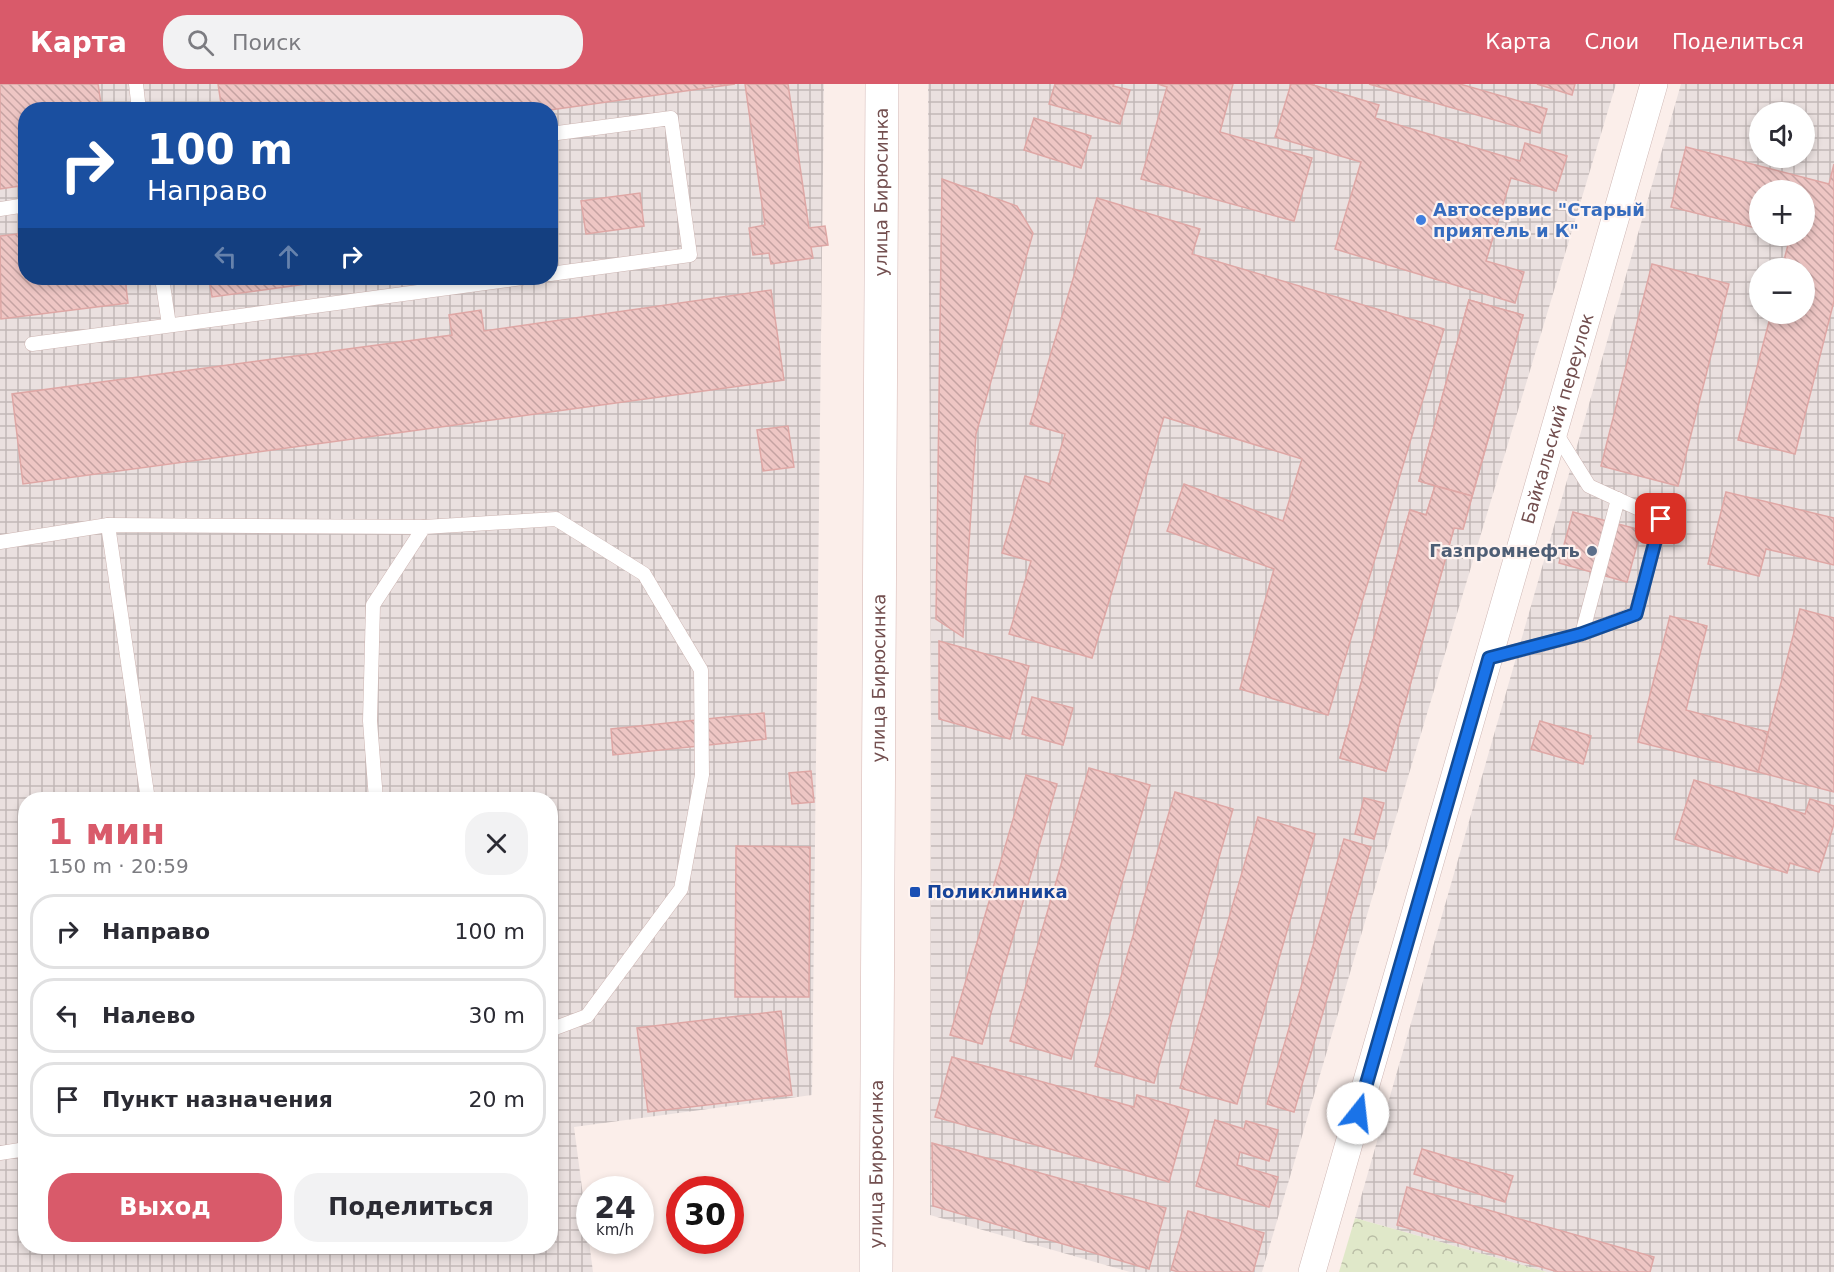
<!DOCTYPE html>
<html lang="ru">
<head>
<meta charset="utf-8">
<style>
	:root { --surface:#fff; --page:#f2f2f3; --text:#2b2b33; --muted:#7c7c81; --line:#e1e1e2; --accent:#d95a6a }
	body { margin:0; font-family:"DejaVu Sans",sans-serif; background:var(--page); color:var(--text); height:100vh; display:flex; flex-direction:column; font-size:22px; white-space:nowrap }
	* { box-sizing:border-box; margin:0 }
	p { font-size:20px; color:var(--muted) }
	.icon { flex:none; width:33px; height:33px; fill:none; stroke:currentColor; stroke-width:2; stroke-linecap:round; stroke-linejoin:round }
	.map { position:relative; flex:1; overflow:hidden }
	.side { position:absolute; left:18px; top:708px; width:540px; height:462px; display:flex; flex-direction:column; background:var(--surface); border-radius:24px; box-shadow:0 3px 9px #0003 }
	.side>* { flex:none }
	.hud { position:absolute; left:18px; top:18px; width:540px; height:183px; border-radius:24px; box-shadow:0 3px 9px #0003; background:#1a4fa0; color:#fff; overflow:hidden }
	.buttons { position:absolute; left:1749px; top:18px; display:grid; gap:12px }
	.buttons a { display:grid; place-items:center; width:66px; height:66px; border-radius:50%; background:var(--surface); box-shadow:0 3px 9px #0003; font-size:30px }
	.speed { position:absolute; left:576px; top:1092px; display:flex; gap:12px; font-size:30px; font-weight:700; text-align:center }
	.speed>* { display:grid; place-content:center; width:78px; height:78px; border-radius:50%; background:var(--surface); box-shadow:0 3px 9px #0003; line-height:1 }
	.speed small { font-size:15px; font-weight:400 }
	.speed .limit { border:9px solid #d22; background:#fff; color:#111 }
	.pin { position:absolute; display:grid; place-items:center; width:51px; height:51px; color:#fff; margin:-26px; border-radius:12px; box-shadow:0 3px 9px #0006 }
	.me { position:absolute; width:66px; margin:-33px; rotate:16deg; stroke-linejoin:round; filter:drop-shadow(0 0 4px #0008) }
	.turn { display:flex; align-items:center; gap:21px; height:126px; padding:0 30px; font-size:27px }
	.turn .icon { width:78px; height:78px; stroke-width:2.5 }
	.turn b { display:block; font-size:42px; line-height:51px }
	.lanes { display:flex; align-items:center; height:57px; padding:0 30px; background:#0003; justify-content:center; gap:30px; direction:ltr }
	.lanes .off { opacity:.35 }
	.round { display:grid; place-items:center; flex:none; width:63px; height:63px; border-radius:24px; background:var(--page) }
	.overview { display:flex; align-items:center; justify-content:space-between; height:102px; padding:0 30px }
	h1 { font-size:36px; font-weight:800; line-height:45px; color:var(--accent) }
	.cta { display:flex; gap:12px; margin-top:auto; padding:12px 30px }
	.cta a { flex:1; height:69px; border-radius:24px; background:var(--accent); color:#fff; font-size:24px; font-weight:800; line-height:69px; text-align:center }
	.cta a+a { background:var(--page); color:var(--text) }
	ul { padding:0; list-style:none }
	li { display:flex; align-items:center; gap:18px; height:75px; margin:0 12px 9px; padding:0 18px; border:3px solid var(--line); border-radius:24px }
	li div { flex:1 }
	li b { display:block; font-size:22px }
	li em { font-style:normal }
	header { display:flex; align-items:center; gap:36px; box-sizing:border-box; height:84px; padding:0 30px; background:var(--accent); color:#fff }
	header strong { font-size:28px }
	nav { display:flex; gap:33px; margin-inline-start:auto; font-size:21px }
	.search { width:420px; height:54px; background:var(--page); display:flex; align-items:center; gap:15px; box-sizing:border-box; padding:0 21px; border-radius:24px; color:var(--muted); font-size:22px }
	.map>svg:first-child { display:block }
	.industrial { fill:url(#industrial-grid); fill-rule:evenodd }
	.forest { fill:url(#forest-crowns) }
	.building { fill:url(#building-back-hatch); stroke:#dfa7a5; stroke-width:1.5 }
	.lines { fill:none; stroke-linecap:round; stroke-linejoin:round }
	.service-casing { stroke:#ceb6b3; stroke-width:15 }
	.minor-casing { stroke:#ceb6b3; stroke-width:28 }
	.secondary-casing { stroke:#d3b6b3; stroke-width:34 }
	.service { stroke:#fff; stroke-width:14 }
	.minor { stroke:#fff; stroke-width:27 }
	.secondary { stroke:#fff; stroke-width:33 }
	.route-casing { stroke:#114b97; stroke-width:15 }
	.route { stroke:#1a73e8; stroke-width:10 }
	.shop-dot { fill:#3f7fe0; stroke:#fef3f0; stroke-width:2 }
	.service-dot { fill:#5c6f8a; stroke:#fef3f0; stroke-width:2 }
	.transit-dot { fill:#1a4fb4; stroke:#fef3f0; stroke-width:2 }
	.labels { text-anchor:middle; stroke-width:4.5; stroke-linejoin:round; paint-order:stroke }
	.street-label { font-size:18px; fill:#734f4f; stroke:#fef3f0 }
	.shop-label { font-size:18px; font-weight:bold; fill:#366cbe; stroke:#fef3f0; text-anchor:start }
	.service-label { font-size:18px; font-weight:bold; fill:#4e5e75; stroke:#fef3f0; text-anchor:end }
	.transit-label { font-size:18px; font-weight:bold; fill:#164399; stroke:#fef3f0; text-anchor:start }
</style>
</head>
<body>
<header>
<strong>Карта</strong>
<div class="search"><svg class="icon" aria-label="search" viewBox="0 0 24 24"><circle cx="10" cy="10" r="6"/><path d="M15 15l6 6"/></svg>Поиск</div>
<nav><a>Карта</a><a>Слои</a><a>Поделиться</a></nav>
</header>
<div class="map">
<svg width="1834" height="1188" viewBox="0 0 1834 1188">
	<defs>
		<pattern id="industrial-grid" width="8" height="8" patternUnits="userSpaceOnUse" patternTransform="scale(1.5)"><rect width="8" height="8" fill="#eae0df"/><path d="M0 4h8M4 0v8" fill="none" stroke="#c2b8b7"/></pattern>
		<pattern id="forest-crowns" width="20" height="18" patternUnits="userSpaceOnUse" patternTransform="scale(1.5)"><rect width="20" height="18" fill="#e0e8c9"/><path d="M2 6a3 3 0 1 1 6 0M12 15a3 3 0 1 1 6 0" fill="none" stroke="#babea6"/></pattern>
		<pattern id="building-back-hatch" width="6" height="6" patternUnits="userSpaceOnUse" patternTransform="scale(1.5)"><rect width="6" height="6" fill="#eec6c4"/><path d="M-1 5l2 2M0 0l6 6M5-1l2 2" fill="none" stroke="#c5a3a2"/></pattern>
	</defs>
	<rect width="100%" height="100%" fill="#fbeeea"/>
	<!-- industrial -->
	<g class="industrial">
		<path d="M0 0H824L812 1011 574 1043 593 1188H0ZM26 26H550V194H26ZM26 716H550V1162H26Z"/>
		<polygon points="928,0 1616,0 1387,763 1262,1188 1130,1188 930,1131 931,639"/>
		<path d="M1681 0H1834V1188H1547L1355 1134ZM1760 28H1804V74H1760ZM1760 106H1804V152H1760ZM1760 184H1804V230H1760Z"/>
	</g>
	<!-- forest -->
	<polygon class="forest" points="1355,1134 1547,1188 1339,1188"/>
	<!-- building -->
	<g class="building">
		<polygon points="0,0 98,0 102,26 26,26 26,101 0,105"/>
		<polygon points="218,0 735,0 550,26 325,26 324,17 260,26 222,26"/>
		<polygon points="745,0 788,0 809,144 825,142 828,161 811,163 813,174 771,180 769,169 753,171 749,144 765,141"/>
		<polygon points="1055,0 1114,0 1113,2 1130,6 1120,40 1049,20"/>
		<polygon points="1158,0 1233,0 1220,48 1312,74 1294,137 1141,95 1167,3"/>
		<polygon points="1291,0 1310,0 1379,21 1375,34 1520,77 1525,59 1567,72 1556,107 1511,94 1486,177 1524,188 1515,219 1335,165 1361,78 1275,53"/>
		<polygon points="1369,0 1460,0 1547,25 1540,49"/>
		<polygon points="1537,0 1575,0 1572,11"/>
		<polygon points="1034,34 1091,52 1081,84 1024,66"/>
		<polygon points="1686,63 1829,100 1834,80 1834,217 1795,370 1738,356 1771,230 1804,230 1804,184 1782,184 1790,153 1784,152 1804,152 1804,106 1760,106 1760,145 1671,123"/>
		<polygon points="942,95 1017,122 1033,149 976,350 963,553 936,535"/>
		<polygon points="640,109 644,142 586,150 581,117"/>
		<polygon points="1097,114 1200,145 1192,170 1444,245 1328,631 1240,605 1274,485 1167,447 1184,400 1283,437 1302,375 1164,333 1092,574 1009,550 1031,477 1002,469 1025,392 1050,400 1065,350 1030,340"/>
		<polygon points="26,149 26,194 125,194 128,219 1,235 0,152"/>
		<polygon points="1652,180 1729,200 1678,402 1601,382"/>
		<polygon points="209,194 350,194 212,213"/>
		<polygon points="771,206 784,296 23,400 12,310 452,251 449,231 481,226 484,247"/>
		<polygon points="1469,216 1523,231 1463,445 1454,444 1386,687 1340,674 1410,426 1426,431 1435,402 1419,397"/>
		<polygon points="1469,216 1523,231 1472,412 1419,397"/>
		<polygon points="788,342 794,383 763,387 757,346"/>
		<polygon points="1435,402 1472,412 1463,445 1454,444 1386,687 1340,674 1410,426 1426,431"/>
		<polygon points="1726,408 1834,434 1834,481 1766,465 1759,492 1708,480"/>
		<polygon points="1573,428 1641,446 1627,498 1559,479"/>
		<polygon points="1800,525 1834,534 1834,708 1758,688"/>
		<polygon points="1670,532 1707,542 1686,626 1768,648 1758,688 1638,658"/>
		<polygon points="939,557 1029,582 1010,655 939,635"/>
		<polygon points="1032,613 1073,624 1063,661 1022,650"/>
		<polygon points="764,629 766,655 613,671 611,645"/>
		<polygon points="1540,637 1591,652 1583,680 1531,665"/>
		<polygon points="1089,684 1150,701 1071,975 1010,957"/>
		<polygon points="811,687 814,718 792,720 789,689"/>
		<polygon points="1026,691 1057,700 982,960 950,951"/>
		<polygon points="1694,696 1805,730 1810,715 1834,722 1834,740 1819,788 1790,779 1787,789 1675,755"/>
		<polygon points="1175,708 1233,725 1154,999 1095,982"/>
		<polygon points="1364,714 1384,719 1374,755 1355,750"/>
		<polygon points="1258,733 1315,750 1237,1020 1180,1004"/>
		<polygon points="1344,755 1371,763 1294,1028 1267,1020"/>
		<polygon points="736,762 810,763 809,913 735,913"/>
		<polygon points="781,927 792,1011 648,1028 637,944"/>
		<polygon points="952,973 1134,1023 1137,1011 1189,1026 1169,1098 935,1033"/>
		<polygon points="1215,1036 1244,1045 1246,1037 1278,1046 1269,1077 1240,1068 1237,1081 1278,1093 1269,1123 1196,1102"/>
		<polygon points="932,1059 1166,1124 1149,1185 933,1122"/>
		<polygon points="1422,1065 1513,1092 1505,1118 1414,1090"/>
		<polygon points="1407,1103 1654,1173 1650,1188 1558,1188 1397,1141"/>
		<polygon points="1188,1127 1264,1149 1253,1188 1179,1188 1171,1186"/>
	</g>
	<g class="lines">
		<defs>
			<g id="service">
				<polyline points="136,0 139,26"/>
				<polyline points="550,50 671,34 690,171 550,190"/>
				<polyline points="0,125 26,121"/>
				<polyline points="162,194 169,241"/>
				<polyline points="32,260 522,194"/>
				<polyline points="108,441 148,716"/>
				<polyline points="0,458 108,441 424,443"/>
				<polyline points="1582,550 1618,415"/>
				<polyline points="1489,574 1582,550 1636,529 1661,435 1589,402 1554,346"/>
				<polyline points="376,716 370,637 373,521 424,443 556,435 644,490 701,586 702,691 681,805 587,932 550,946"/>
				<polyline points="0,1069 26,1065"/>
			</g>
			<g id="minor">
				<path id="s1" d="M1312 1188 1654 0"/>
			</g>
			<g id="secondary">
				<path id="s2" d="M876 1188 882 0"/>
			</g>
		</defs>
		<!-- service casing -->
		<use href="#service" class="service-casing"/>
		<!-- minor casing -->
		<use href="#minor" class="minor-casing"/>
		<!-- secondary casing -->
		<use href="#secondary" class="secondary-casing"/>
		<!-- service -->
		<use href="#service" class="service"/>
		<!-- minor -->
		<use href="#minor" class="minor"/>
		<!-- secondary -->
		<use href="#secondary" class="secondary"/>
	</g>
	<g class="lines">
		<defs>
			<polyline id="route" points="1358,1029 1489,574 1581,550 1636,530 1661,435"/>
		</defs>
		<!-- route casing -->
		<use href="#route" class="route-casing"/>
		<!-- route -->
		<use href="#route" class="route"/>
	</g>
	<!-- markers -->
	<circle class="shop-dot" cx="1421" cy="136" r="6"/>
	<circle class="service-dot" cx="1592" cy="467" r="6"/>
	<rect class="transit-dot" x="909" y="802" width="12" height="12" rx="3"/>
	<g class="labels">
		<!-- street labels -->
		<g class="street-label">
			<text dy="6" stroke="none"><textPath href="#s2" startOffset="1080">улица Бирюсинка</textPath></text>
			<text dy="6" stroke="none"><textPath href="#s1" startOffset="888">Байкальский переулок</textPath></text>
			<text dy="6" stroke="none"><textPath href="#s2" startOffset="594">улица Бирюсинка</textPath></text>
			<text dy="6" stroke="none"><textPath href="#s2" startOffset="108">улица Бирюсинка</textPath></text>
		</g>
		<!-- shop labels -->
		<g class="shop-label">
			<text x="1433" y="132">Автосервис "Старый<tspan x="1433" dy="21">приятель и К"</tspan></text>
		</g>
		<!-- service labels -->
		<g class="service-label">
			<text x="1580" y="473">Газпромнефть</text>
		</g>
		<!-- transit labels -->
		<g class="transit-label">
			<text x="927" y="814">Поликлиника</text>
		</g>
	</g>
</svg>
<div class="buttons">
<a><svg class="icon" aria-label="sound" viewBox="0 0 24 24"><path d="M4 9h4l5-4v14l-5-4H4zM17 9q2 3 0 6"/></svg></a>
<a>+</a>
<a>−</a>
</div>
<div class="speed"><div>24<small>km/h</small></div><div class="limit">30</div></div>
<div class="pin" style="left:1661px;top:435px;background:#d93025"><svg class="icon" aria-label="arrive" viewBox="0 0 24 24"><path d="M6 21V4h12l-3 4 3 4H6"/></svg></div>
<svg class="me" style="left:1358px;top:1029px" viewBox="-20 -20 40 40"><circle r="19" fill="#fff"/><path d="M0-13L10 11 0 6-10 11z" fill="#1a73e8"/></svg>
<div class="hud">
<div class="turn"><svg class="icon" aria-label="right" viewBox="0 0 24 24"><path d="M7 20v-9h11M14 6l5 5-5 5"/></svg><div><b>100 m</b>Направо</div></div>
<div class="lanes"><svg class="icon off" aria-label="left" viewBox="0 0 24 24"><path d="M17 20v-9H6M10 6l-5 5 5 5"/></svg><svg class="icon off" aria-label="ahead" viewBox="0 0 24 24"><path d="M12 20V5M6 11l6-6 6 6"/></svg><svg class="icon" aria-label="right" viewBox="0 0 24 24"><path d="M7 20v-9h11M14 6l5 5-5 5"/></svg></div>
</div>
<section class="side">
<div class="overview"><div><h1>1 мин</h1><p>150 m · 20:59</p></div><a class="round"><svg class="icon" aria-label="close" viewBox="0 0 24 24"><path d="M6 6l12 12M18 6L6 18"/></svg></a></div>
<ul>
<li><svg class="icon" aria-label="right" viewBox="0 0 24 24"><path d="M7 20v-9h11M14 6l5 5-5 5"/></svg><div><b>Направо</b></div><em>100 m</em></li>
<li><svg class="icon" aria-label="left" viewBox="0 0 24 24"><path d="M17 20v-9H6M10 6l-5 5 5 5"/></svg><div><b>Налево</b></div><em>30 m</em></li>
<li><svg class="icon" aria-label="arrive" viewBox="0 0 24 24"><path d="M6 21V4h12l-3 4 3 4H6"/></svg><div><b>Пункт назначения</b></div><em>20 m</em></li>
</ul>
<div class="cta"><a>Выход</a><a>Поделиться</a></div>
</section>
</div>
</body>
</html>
